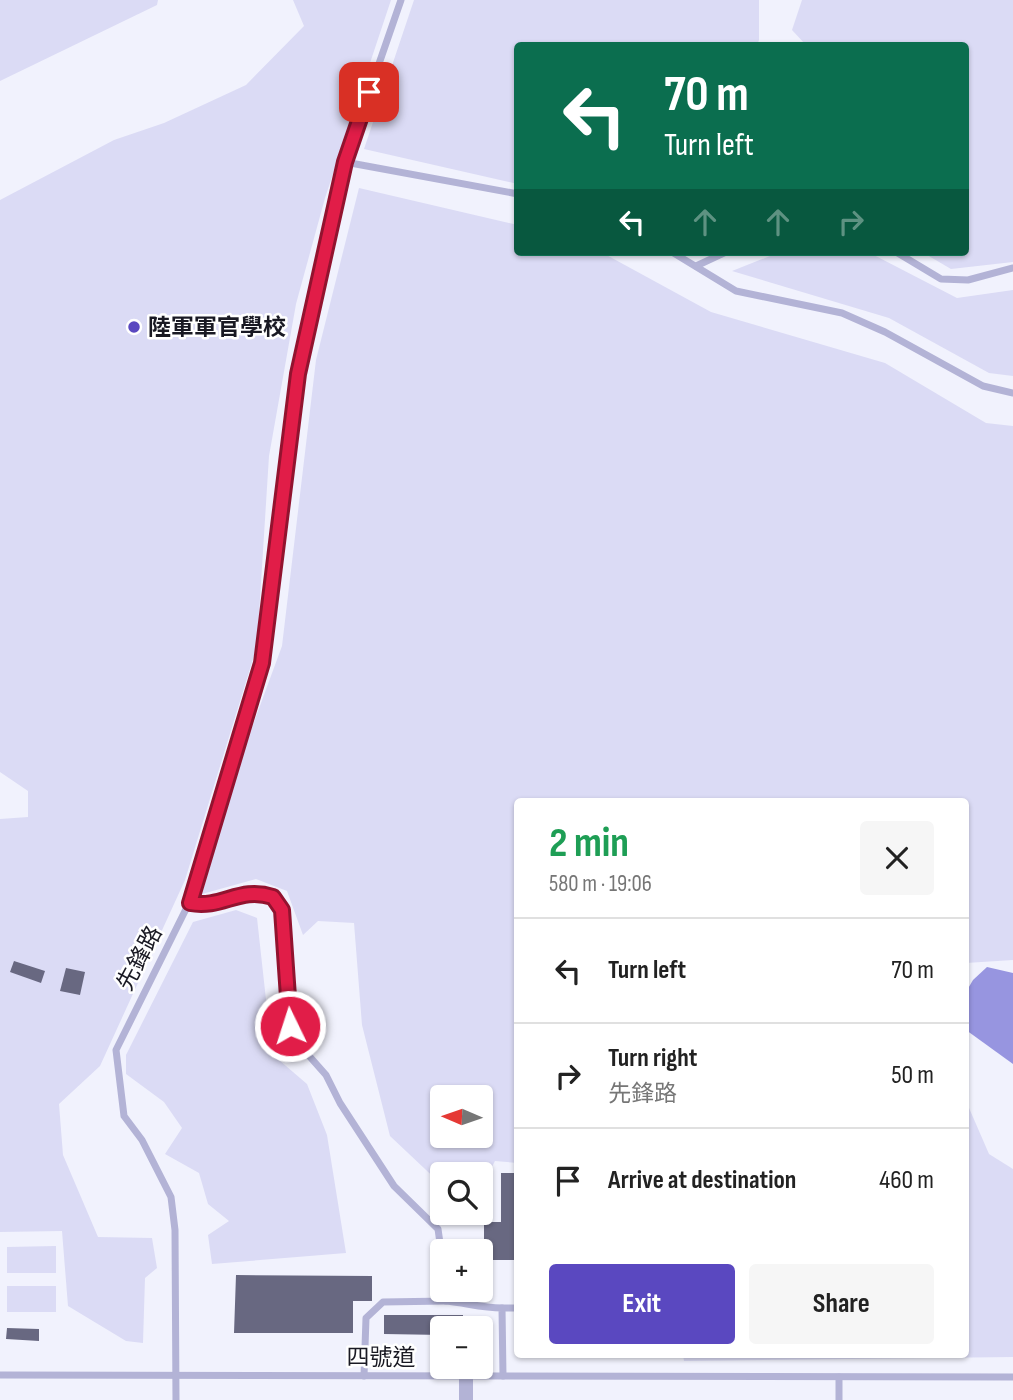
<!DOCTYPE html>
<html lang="en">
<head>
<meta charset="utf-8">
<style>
	:root { --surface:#fff; --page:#f6f6f6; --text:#222; --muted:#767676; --line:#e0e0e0; --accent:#5a48c0 }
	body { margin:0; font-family:"Sofia Sans Condensed","Noto Sans TC",sans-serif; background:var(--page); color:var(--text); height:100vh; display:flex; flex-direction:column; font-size:26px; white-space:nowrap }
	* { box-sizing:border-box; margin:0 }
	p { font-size:23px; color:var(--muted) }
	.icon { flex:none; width:38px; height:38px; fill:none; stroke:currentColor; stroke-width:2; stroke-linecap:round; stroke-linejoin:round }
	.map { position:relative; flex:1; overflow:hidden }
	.panel { position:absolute; left:514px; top:798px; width:455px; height:560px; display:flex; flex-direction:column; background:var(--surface); border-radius:7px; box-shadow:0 2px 5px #0004 }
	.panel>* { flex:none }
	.guide { position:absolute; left:514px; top:42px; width:455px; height:214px; border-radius:7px; box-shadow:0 2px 5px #0004; background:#0b6e4f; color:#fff; overflow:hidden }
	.needle { width:46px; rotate:272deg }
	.controls { position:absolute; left:430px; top:1085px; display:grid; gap:14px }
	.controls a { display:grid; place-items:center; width:63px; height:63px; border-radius:7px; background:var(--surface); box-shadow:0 2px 5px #0004; font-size:35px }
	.pin { position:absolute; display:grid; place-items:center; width:60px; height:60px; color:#fff; margin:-30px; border-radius:14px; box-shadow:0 4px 10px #0006 }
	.me { position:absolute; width:77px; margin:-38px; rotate:356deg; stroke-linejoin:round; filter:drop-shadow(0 0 5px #0008) }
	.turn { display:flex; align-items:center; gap:24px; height:147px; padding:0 35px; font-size:32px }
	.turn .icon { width:91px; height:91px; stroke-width:2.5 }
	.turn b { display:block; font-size:49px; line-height:60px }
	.lanes { display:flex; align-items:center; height:66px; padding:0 35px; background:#0003; justify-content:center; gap:35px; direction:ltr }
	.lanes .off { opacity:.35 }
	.round { display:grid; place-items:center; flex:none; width:74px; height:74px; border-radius:7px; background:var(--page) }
	.overview { display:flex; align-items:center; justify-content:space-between; height:119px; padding:0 35px }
	h1 { font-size:42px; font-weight:700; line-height:52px; color:#1e9e55 }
	.button { display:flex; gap:14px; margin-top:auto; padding:14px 35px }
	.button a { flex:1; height:80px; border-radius:7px; background:var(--accent); color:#fff; font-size:28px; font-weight:700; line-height:80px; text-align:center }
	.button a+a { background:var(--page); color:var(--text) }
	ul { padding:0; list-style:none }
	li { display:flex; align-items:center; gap:21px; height:105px; padding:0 35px; border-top:2px solid var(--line) }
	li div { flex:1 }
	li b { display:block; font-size:26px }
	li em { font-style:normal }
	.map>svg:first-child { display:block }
	.green { fill:#dbdbf5; fill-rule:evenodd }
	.water { fill:#9795e0 }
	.building { fill:#686881 }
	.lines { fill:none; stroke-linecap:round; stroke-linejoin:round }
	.service { stroke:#b3b3d6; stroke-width:7 }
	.minor { stroke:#b3b3d6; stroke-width:14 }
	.route-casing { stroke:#92132f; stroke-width:18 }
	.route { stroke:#e11d48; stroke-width:12 }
	.poi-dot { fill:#5a48c0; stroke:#fff; stroke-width:2.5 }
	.labels { text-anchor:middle; stroke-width:5; stroke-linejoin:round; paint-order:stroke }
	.poi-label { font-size:23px; font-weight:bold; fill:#191923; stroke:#fff; text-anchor:start }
	.street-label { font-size:23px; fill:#191923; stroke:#fff }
</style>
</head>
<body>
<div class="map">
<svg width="1013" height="1400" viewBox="0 0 1013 1400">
	<rect width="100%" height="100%" fill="#f1f2fd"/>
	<!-- green -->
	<g class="green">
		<polygon points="0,0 158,0 157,5 0,81"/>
		<polygon points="293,0 391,0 325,198 296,304 269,456 257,646 185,880 100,1066 59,1104 63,1155 98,1237 152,1238 157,1268 145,1278 143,1343 126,1341 68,1306 62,1231 0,1232 0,819 28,817 28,791 0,772 0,200 114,140 164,123 246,85 304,26"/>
		<polygon points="414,0 759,0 759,40 757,46 518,46 518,184 364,149"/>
		<polygon points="802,0 1013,0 1013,262 951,269 922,252 966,252 966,46 806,45 792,30"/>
		<path d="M359 188 518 225V252H601L711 312 885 363 986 423 1013 426V960L966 963V802H518V1163L495 1161 481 1188V1174H443V1186L390 1136 362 1025 354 923 318 921 303 935 287 891 256 879 202 894 244 749 282 646 316 360ZM481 1097V1136H443V1097Z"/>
		<polygon points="780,252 868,252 957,298 1013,290 1013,376 989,373 889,318 732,271"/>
		<polygon points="236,910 257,918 272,1054 307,1084 327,1135 346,1253 212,1264 208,1235 229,1221 208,1204 199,1173 165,1154 182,1128 164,1102 126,1074 126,1055 193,922"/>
		<polygon points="966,1101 989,1154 1013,1169 1013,1357 684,1361 683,1355 966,1354"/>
		<polygon points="56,1246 56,1273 7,1273 7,1247"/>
		<rect x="7" y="1286" width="49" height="26"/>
	</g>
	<!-- water -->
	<polygon class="water" points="987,967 1013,973 1013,1064 966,1030 966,992 973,980"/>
	<!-- building -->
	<g class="building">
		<polygon points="14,961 45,971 41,983 10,972"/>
		<polygon points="66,968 85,972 80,995 60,991"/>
		<polygon points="501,1173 518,1173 518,1260 484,1260 484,1222 501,1222"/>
		<polygon points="236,1275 372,1276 372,1301 353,1301 353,1333 234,1333"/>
		<polygon points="384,1315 463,1315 463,1328 443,1328 443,1335 384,1334"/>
		<polygon points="7,1328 39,1329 39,1341 6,1339"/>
	</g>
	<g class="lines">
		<!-- service -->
		<g class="service">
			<polyline points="345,162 518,194"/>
			<polyline points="672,252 736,291 842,313 885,332 983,386 1013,393"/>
			<polyline points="896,252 941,279 968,280 1013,268"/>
			<polyline points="696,266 726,252"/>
			<path d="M189 903C223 909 239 886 273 897L282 910 290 1026 295 1040 326 1075 340 1103 394 1186 438 1229 443 1264"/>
			<path d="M446 1301C466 1303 482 1308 502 1308L503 1376"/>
			<polyline points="502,1308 518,1308"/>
			<polyline points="0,1375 1013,1377"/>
			<polyline points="364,1376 366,1318 383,1302 446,1301 445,1290"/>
			<polyline points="176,1400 175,1230 171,1197 142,1140 124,1116 116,1050 189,903 262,663 298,374 345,162 401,0"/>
			<polyline points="839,1400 839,1377"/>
		</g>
		<!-- minor -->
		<polyline class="minor" points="466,1400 466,1376"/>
	</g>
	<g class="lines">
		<defs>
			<path id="route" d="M290 1026 282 910 273 897C239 886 223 909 190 903L262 663 298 374 345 162 369 92"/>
		</defs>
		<!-- route casing -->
		<use href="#route" class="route-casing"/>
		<!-- route -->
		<use href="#route" class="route"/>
	</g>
	<!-- markers -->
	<circle class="poi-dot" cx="134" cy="327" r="7"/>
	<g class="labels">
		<!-- poi labels -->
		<g class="poi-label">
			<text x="148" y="335">陸軍軍官學校</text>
		</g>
		<!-- street labels -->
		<g class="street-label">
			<text transform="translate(139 958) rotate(-62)" y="8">先鋒路</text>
			<text x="381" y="1365">四號道</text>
		</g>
	</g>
</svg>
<div class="controls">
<a><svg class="needle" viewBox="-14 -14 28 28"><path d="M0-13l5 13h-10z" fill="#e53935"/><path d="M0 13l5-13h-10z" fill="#767676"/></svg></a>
<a><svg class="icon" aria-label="search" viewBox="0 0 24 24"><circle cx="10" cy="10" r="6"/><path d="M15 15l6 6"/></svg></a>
<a>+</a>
<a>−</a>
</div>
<div class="pin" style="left:369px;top:92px;background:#d93025"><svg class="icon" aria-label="arrive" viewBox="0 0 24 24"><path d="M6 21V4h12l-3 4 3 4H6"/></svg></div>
<svg class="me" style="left:290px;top:1026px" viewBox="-20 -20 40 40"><circle r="17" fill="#e11d48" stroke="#fff" stroke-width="3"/><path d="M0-11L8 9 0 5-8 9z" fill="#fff"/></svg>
<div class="guide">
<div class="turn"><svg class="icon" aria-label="left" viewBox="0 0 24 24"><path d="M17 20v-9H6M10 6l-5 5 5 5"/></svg><div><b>70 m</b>Turn left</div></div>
<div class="lanes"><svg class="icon" aria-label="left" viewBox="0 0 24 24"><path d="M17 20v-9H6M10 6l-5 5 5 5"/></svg><svg class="icon off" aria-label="ahead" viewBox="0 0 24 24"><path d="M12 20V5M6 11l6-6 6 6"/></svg><svg class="icon off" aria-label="ahead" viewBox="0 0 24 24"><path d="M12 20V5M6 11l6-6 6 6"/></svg><svg class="icon off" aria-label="right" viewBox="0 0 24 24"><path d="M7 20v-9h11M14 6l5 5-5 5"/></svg></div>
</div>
<section class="panel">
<div class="overview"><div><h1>2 min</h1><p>580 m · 19:06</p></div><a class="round"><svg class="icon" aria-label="close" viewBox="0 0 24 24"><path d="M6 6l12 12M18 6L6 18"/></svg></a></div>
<ul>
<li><svg class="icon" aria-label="left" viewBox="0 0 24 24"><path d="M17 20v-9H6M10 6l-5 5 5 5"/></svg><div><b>Turn left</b></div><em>70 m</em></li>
<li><svg class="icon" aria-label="right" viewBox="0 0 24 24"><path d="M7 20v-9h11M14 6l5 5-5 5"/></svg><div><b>Turn right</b><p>先鋒路</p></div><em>50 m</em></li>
<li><svg class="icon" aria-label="arrive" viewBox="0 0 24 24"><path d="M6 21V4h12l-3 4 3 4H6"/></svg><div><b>Arrive at destination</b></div><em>460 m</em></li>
</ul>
<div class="button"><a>Exit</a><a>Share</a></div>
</section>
</div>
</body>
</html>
